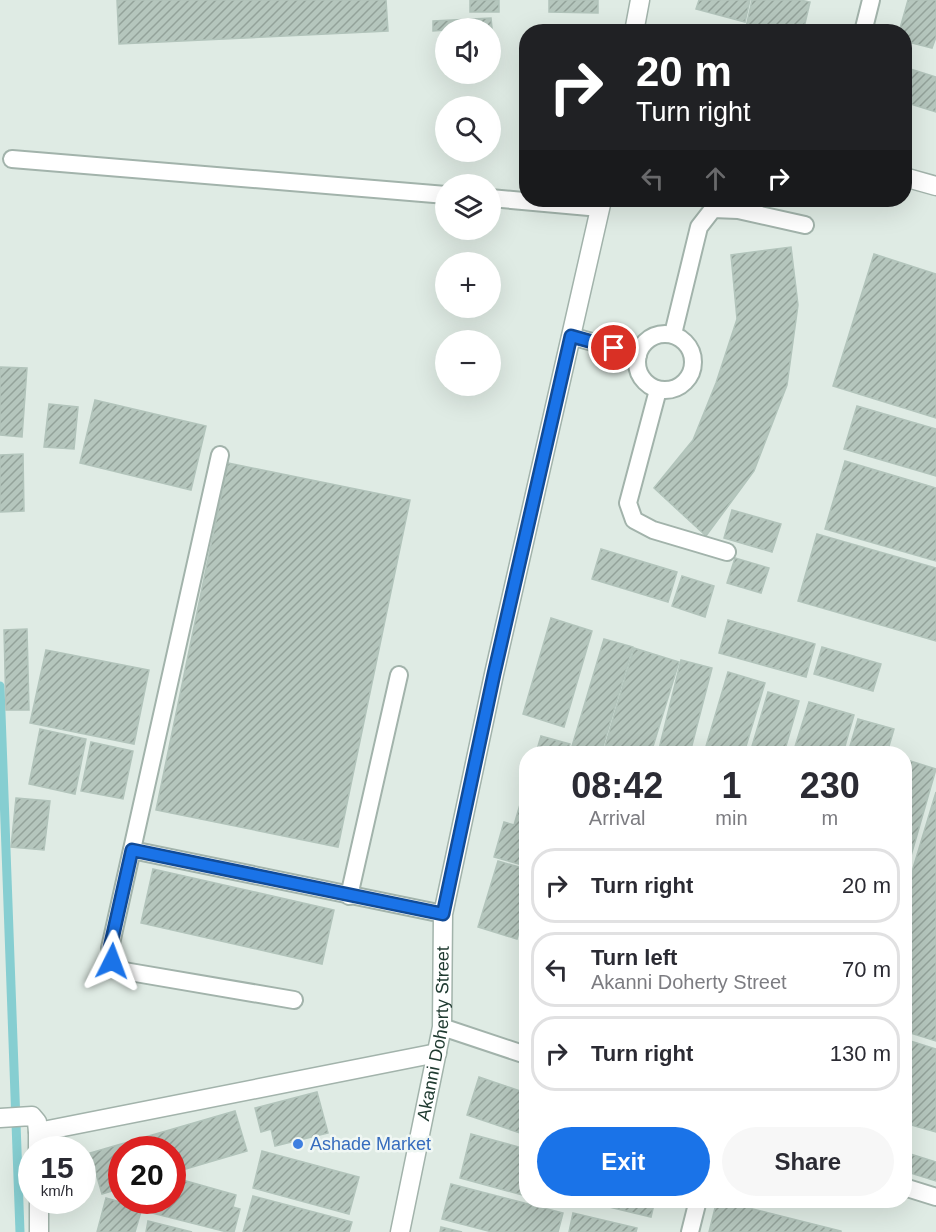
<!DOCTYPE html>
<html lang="en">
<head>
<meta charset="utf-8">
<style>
	:root { --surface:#fff; --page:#f7f7f7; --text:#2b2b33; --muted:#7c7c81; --line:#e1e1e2; --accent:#1a73e8 }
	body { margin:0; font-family:Helvetica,sans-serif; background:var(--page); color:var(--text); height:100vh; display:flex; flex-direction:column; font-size:22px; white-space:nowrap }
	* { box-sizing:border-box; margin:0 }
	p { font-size:20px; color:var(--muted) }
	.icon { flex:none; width:33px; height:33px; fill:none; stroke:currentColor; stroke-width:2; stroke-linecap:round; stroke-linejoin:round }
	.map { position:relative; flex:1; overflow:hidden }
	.panel { position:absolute; left:519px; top:746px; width:393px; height:462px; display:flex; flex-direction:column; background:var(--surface); border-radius:24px; box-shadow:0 6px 24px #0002 }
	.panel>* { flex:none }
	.top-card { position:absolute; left:519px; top:24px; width:393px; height:183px; border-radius:24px; box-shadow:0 6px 24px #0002; background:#202124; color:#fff; overflow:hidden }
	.controls { position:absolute; left:435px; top:18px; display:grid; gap:12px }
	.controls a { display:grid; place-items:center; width:66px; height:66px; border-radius:50%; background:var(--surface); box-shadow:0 6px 24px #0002; font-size:30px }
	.speed { position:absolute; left:18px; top:1136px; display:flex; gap:12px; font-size:30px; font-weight:700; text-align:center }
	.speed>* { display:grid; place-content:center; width:78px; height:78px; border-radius:50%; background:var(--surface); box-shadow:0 6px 24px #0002; line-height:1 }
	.speed small { font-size:15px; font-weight:400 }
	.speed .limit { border:9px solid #d22; background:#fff; color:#111 }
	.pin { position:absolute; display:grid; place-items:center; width:51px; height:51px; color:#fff; margin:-26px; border:3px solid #fff; border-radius:50%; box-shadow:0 2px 6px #0007 }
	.me { position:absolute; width:66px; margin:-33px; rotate:3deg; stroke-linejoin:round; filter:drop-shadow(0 0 4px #0008) }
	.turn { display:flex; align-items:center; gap:21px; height:126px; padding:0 18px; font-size:27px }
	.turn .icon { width:78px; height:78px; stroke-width:2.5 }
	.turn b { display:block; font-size:42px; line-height:51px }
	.lanes { display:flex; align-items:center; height:57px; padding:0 18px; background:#0003; justify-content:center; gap:30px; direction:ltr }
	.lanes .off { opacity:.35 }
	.eta { display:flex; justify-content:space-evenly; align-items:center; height:102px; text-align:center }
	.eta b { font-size:36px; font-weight:700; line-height:42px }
	.button { display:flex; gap:12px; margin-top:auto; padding:12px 18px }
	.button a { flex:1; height:69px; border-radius:36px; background:var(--accent); color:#fff; font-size:24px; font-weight:700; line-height:69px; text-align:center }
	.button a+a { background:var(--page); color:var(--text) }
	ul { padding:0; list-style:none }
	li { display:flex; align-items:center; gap:18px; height:75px; margin:0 12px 9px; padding:0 6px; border:3px solid var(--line); border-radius:24px }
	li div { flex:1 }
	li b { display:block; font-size:22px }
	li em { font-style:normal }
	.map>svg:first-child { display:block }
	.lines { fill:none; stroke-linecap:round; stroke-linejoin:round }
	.stream { stroke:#86ced1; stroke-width:9 }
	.building { fill:url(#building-hatch); stroke:#b2c4bb; stroke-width:1.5 }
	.service-casing { stroke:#a2b3ab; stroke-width:20 }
	.minor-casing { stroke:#a2b3ab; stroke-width:21 }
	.tertiary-casing { stroke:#a2b3ab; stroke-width:21 }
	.service { stroke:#fff; stroke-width:16 }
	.minor { stroke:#fff; stroke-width:18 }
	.tertiary { stroke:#fff; stroke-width:18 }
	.route-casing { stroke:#114b97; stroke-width:15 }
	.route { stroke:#1a73e8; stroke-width:10 }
	.shop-dot { fill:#3f7fe0; stroke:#f0f7f3; stroke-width:2 }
	.labels { text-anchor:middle; stroke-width:5; stroke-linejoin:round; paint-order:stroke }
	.street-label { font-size:18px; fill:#203b31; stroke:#f0f7f3 }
	.shop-label { font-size:18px; fill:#366cbe; stroke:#f0f7f3; text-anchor:start }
</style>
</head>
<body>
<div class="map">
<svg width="936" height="1232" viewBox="0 0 936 1232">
	<defs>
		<pattern id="building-hatch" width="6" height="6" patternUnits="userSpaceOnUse" patternTransform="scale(1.5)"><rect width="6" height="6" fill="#b5c6bd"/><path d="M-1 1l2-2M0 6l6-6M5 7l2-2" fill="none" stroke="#93a29a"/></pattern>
	</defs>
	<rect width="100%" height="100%" fill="#dfebe4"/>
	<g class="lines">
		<!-- stream -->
		<polyline class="stream" points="0,686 20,1232"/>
	</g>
	<!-- building -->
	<g class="building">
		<polygon points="117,0 386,0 388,31 119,44"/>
		<rect x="470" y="0" width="29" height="12"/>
		<polygon points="549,0 598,0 598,13 549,12"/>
		<polygon points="699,0 750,0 745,22 696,9"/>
		<polygon points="752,0 800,0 810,2 803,32 745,32"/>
		<polygon points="908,0 936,0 936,37 932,48 904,41 904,32 899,32"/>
		<polygon points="491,18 492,28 446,28 446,30 433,31 433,21"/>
		<polygon points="904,67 936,77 936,112 904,102"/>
		<polygon points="791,247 798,305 787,385 754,471 706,536 654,488 693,440 716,383 737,319 731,255"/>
		<polygon points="874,254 936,274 936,418 833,386"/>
		<polygon points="0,367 27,368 22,437 0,435"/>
		<polygon points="95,400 206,426 191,490 80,463"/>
		<polygon points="49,404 78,407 74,449 44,447"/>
		<polygon points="857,406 936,429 936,476 844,449"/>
		<polygon points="23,454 24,511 0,512 0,455"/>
		<polygon points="845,461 936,488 936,561 825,529"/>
		<polygon points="228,463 410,500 338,847 156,810"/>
		<polygon points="732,510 781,524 772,552 724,538"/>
		<polygon points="817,534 936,568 936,641 798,601"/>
		<polygon points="601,549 677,572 668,602 592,579"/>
		<polygon points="735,558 769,568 761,593 727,583"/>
		<polygon points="682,576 714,586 705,617 672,606"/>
		<polygon points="551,618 592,631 564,727 523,714"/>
		<polygon points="728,620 815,644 806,677 719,653"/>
		<polygon points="27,629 29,710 6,710 4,630"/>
		<polygon points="604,639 633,647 601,753 570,753"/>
		<polygon points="822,647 881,664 873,691 814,674"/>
		<polygon points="634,648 679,662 651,753 603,753"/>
		<polygon points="46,650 149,670 134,744 30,723"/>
		<polygon points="681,660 712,668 690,753 658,753"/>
		<polygon points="728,672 765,683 744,753 704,753"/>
		<polygon points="768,692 799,701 784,753 750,753"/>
		<polygon points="809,702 854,715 843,753 793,753"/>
		<polygon points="858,719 894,729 887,753 848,753"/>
		<polygon points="40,729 86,739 75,794 29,784"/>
		<polygon points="541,736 570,744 567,753 536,753"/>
		<polygon points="91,742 133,751 123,799 81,791"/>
		<polygon points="904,759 936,769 904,880"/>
		<polygon points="526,784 526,866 494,857 504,822 514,825"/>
		<polygon points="936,792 936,1041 904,1031 904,898"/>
		<polygon points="16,798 50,801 44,850 11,847"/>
		<polygon points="498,861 526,869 526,908 517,939 478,927"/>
		<polygon points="153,869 334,910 322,964 141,923"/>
		<polygon points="904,1039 936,1049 936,1132 904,1123"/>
		<polygon points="479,1077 526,1093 526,1135 467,1115"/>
		<polygon points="317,1092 328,1133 275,1146 271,1129 261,1132 255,1108"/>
		<polygon points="235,1111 247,1151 172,1173 172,1149 122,1149 122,1188 102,1194 90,1153"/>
		<polygon points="471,1134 526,1149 526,1196 460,1178"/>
		<polygon points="262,1151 359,1177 349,1214 253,1188"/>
		<polygon points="904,1152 936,1162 936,1181 904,1171"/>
		<polygon points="172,1177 236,1195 233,1207 240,1209 234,1232 227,1232 148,1212 151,1200 172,1200"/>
		<polygon points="451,1184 563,1213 558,1232 492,1232 442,1219"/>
		<polygon points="253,1196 352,1222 349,1232 243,1232"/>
		<polygon points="106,1198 142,1208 135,1232 97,1232"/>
		<polygon points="580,1200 655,1200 651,1217"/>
		<polygon points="717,1200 841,1231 841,1232 709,1232"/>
		<polygon points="573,1213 637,1228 636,1232 569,1232"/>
		<polygon points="148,1221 192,1232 146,1232"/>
		<polygon points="441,1227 462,1232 440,1232"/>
	</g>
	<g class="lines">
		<defs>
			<g id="service">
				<polyline points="863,32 871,0"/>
				<polyline points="12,159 446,195"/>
				<polyline points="490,198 600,208"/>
				<circle cx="665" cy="362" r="28"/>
				<polyline points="673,334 699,227 713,209 738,210 805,225"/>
				<polyline points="571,336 638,355"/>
				<polyline points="658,390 628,503 634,520 653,530 727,552"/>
				<polyline points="220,455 110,948 112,961 124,971 294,1000"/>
				<polyline points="132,850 443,914"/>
				<polyline points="349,896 399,675"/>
				<polyline points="442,1027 526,1055"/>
				<polyline points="904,1187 936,1197"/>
				<polyline points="690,1232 698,1200"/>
			</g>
			<g id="minor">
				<polyline points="904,177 936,186"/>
				<polyline points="0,1118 32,1116 37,1122 38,1132"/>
				<polyline points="38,1149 38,1132 437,1053"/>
				<polyline points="39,1200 39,1232"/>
			</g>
			<g id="tertiary">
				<polyline points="634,32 640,0"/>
				<path id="s1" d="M400 1232 442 1027 443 914 494 674 602 200"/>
			</g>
		</defs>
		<!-- service casing -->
		<use href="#service" class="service-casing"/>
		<!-- minor casing -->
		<use href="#minor" class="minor-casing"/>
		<!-- tertiary casing -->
		<use href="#tertiary" class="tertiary-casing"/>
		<!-- service -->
		<use href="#service" class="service"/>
		<!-- minor -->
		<use href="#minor" class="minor"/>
		<!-- tertiary -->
		<use href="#tertiary" class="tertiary"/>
	</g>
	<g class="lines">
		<defs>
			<polyline id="route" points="112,961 110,948 132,850 443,914 494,674 571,336 614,348"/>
		</defs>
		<!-- route casing -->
		<use href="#route" class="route-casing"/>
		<!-- route -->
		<use href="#route" class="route"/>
	</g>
	<!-- markers -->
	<circle class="shop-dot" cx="298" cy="1144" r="6"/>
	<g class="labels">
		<!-- street labels -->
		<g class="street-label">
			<text dy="6" stroke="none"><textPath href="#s1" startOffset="202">Akanni Doherty Street</textPath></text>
		</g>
		<!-- shop labels -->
		<g class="shop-label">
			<text x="310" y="1150">Ashade Market</text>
		</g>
	</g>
</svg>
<div class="controls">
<a><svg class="icon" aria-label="sound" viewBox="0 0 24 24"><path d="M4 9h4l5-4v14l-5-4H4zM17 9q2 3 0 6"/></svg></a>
<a><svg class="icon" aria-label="search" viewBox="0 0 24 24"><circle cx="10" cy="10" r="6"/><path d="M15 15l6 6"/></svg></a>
<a><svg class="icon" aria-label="layers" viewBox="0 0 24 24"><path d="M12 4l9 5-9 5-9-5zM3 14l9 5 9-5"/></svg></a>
<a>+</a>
<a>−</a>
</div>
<div class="speed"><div>15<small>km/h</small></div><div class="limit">20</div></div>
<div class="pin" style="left:614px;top:348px;background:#d93025"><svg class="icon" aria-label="arrive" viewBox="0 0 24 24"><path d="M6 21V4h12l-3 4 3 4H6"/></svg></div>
<svg class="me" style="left:112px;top:961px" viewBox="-20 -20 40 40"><path d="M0-17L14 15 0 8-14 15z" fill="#1a73e8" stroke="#fff" stroke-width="4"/></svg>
<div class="top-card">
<div class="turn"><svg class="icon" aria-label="right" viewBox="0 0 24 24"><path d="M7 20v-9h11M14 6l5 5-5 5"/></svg><div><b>20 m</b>Turn right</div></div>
<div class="lanes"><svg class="icon off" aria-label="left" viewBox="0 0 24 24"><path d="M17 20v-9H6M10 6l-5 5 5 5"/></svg><svg class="icon off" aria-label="ahead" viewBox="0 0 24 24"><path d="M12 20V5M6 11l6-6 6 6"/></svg><svg class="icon" aria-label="right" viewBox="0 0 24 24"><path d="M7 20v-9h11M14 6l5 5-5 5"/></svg></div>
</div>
<section class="panel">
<div class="eta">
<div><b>08:42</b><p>Arrival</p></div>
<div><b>1</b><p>min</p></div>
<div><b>230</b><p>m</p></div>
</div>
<ul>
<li><svg class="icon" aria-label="right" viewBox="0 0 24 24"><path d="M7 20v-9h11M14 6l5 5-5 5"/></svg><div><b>Turn right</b></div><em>20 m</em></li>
<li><svg class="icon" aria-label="left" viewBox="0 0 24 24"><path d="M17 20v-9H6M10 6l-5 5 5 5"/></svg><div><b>Turn left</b><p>Akanni Doherty Street</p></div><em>70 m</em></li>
<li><svg class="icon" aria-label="right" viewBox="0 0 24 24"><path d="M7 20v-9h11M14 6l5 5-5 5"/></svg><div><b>Turn right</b></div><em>130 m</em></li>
</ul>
<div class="button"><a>Exit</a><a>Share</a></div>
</section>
</div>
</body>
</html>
